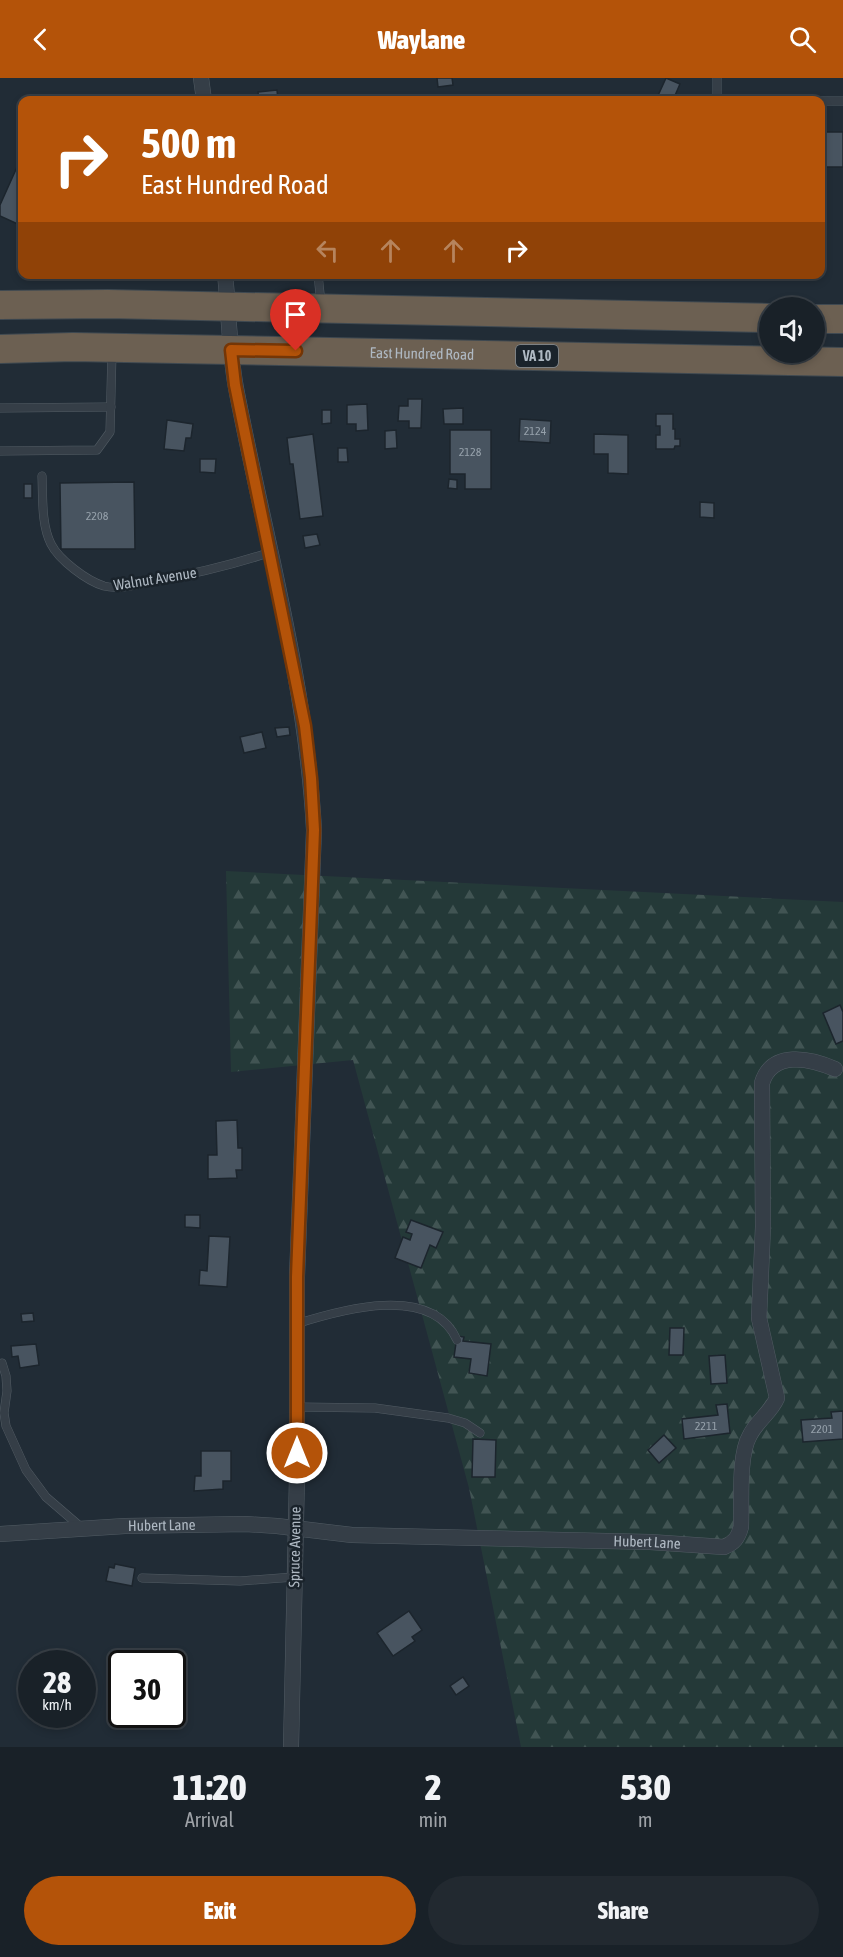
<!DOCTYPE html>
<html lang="en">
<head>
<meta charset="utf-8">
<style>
	:root { --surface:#192128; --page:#222930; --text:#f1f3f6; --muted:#9fa3a8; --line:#373e45; --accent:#b45309 }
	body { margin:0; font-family:"Asap Condensed",sans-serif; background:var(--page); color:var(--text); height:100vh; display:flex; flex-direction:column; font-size:22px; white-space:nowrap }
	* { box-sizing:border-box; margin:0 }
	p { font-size:20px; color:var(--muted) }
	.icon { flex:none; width:33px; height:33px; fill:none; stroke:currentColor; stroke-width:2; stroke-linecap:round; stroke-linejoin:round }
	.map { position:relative; height:1669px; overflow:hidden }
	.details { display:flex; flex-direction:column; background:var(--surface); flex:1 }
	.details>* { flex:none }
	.banner { position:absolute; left:18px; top:18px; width:807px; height:183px; border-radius:12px; box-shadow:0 3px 9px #0003,0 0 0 2px var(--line); background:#b45309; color:#fff; overflow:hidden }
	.fabs { position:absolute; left:759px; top:219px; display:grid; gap:12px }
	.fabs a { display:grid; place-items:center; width:66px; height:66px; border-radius:50%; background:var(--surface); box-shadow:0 3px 9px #0003,0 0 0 2px var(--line); font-size:30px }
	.speed { position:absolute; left:18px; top:1572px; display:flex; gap:12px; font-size:30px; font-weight:700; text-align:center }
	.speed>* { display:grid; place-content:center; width:78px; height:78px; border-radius:50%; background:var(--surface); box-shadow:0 3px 9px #0003,0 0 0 2px var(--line); line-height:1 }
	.speed small { font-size:15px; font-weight:400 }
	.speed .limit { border:3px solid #111; border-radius:9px; background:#fff; color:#111 }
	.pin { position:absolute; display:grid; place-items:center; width:51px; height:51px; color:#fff; margin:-62px -26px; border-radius:50% 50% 50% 0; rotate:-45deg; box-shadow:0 0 6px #0007 }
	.pin .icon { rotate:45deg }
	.me { position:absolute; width:66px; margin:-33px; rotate:0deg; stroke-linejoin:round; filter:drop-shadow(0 0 4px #0008) }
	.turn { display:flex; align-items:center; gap:21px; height:126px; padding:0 24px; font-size:27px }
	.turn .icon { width:78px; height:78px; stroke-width:2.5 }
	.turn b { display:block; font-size:42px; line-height:51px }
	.lanes { display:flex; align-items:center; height:57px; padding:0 24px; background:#0003; justify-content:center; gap:30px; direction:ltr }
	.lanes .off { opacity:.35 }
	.eta { display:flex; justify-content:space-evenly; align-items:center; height:102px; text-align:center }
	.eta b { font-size:36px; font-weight:800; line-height:42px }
	.cta { display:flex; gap:12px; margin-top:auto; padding:12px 24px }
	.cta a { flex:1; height:69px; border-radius:36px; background:var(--accent); color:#fff; font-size:24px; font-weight:800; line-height:69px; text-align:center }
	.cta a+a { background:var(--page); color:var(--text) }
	header { display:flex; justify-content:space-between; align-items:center; height:78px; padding:0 24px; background:var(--accent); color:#fff; font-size:27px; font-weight:800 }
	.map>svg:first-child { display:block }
	.forest { fill:url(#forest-firs) }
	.building { fill:#485460; stroke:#1c252d; stroke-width:1.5 }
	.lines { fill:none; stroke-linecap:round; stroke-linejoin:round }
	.lane-casing { stroke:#525c64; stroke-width:9 }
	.street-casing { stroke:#525c64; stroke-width:16 }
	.highway-casing { stroke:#3f4951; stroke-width:30 }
	.lane { stroke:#353e47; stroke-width:8 }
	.street { stroke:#353e47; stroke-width:15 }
	.highway { stroke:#6c6052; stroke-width:28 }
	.route-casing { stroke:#753606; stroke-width:15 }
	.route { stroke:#b45309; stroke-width:10 }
	.labels { text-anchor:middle; stroke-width:5; stroke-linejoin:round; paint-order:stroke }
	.number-label { font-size:12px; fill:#95a0aa }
	.shield { fill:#1a232b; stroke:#828c95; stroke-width:1.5 }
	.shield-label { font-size:14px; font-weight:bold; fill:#afb9c3 }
	.street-label { font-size:15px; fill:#afb9c3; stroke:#1a232b }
</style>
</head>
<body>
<header><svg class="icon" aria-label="back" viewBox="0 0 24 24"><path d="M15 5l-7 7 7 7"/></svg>Waylane<svg class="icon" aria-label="search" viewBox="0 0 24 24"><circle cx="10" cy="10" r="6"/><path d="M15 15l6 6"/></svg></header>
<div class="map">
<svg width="843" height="1669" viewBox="0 0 843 1669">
	<defs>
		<pattern id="forest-firs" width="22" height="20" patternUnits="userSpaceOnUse" patternTransform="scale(1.5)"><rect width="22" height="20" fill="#243938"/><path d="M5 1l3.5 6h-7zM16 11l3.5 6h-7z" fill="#415453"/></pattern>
	</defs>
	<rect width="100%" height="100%" fill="#212c36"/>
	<!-- forest -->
	<polygon class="forest" points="226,793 843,824 843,1669 521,1669 469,1410 353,982 231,994"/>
	<!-- building -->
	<g class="building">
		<polygon points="437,0 452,0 453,7 438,9"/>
		<polygon points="666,0 680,6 673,22 656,22"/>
		<polygon points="277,12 278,22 259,22 258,14"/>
		<polygon points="824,54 843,54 843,89 820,89 820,59 824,59"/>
		<polygon points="22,78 22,148 0,138 0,127"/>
		<polygon points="408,321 422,321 421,350 409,350 409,343 398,343 399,328 408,328"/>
		<polygon points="367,326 368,352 356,353 356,346 347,346 347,327"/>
		<polygon points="463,330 463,346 444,346 443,331"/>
		<polygon points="322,332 331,332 331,345 322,346"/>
		<polygon points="656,336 673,336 673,351 675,351 675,361 680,361 680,368 675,368 674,371 656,371 656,357 660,357 660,348 656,348"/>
		<polygon points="520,341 551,343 550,365 519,363"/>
		<polygon points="167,342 193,346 191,360 186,360 184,373 164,371"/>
		<polygon points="396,352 397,370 385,371 385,353"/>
		<polygon points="450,352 491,352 491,411 465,411 465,396 450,396"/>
		<polygon points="313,356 323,438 300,441 293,386 290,386 287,360"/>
		<polygon points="594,356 628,357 628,396 608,395 608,376 594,376"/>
		<polygon points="338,370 347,370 348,384 338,384"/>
		<polygon points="200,381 216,381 215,395 200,394"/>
		<polygon points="449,401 457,402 457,411 448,410"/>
		<polygon points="134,404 135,471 61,471 60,405"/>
		<rect x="24" y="406" width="8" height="14"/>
		<polygon points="700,424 714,425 714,440 700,439"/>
		<polygon points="317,456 320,467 305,470 303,458"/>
		<polygon points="289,649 290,657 277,659 275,650"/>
		<polygon points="262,654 266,670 244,675 240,659"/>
		<polygon points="840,927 843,934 843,963 836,966 823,935"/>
		<polygon points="237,1042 238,1070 242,1070 242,1092 236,1092 237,1100 208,1101 208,1077 217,1077 216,1043"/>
		<polygon points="185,1137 200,1137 200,1150 185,1149"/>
		<polygon points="411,1142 443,1154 436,1170 430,1167 421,1190 395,1180 403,1159 410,1162 412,1156 406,1154"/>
		<polygon points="209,1158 230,1159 227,1209 199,1207 200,1192 207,1193"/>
		<polygon points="33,1235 34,1243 22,1244 21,1236"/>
		<polygon points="670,1250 684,1250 683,1277 669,1277"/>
		<polygon points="457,1258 464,1259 463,1263 491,1266 487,1298 469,1295 471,1281 454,1279"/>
		<polygon points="36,1266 39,1287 20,1290 18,1278 12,1279 11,1268"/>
		<polygon points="725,1277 727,1305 711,1306 709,1278"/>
		<polygon points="727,1326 730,1355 684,1361 682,1341 718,1337 716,1327"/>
		<polygon points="843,1333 843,1361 803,1364 801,1342 832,1340 831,1334"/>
		<polygon points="664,1357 676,1370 659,1385 648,1372"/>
		<polygon points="473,1361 496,1362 495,1399 472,1399"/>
		<polygon points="201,1373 231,1373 231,1403 223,1403 223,1411 194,1413 195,1398 201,1398"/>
		<polygon points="115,1486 135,1490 132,1508 106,1503 109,1489 114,1490"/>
		<polygon points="409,1533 422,1552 412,1559 415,1563 393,1578 377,1555"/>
		<polygon points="463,1599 469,1608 456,1617 450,1608"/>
	</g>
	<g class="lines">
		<defs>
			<g id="lane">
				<polyline points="717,0 717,22"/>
				<polyline points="820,23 843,23"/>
				<polyline points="318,196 321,226"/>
				<polyline points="0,330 111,329"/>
				<polyline points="0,373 97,372 110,354 112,274"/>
				<path d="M42 398C43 419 41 446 51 466 59 482 87 503 104 508 119 512 139 506 154 503 194 496 232 487 271 474"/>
				<path d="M296 1246C340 1232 432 1205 457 1262"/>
				<polyline points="2,1285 6,1298 7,1313 4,1335 6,1348 26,1392 46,1419 82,1450"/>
				<polyline points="297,1329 375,1330 448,1340 465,1345 480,1355"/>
				<polyline points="142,1500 240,1503 294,1499"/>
			</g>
			<g id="street">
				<polyline points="201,0 204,22"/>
				<path d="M225 196C229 234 229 272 236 310 264 457 306 602 314 752L297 1199V1398L291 1669"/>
				<path id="s1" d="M0 1456 125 1448 246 1446 277 1448 352 1457 650 1464 724 1469C734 1465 738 1460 741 1449 742 1425 738 1377 750 1357 757 1343 771 1334 777 1320L759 1240 763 1149 762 1005C772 972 810 980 835 991"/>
			</g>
			<g id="highway">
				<polyline points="0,227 108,226 770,240"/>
				<polyline points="814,241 843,241"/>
				<path id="s2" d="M0 271 73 269 843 284"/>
			</g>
		</defs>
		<!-- lane casing -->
		<use href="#lane" class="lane-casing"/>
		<!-- street casing -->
		<use href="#street" class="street-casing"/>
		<!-- highway casing -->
		<use href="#highway" class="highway-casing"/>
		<!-- lane -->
		<use href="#lane" class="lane"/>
		<!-- street -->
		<use href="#street" class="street"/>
		<!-- highway -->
		<use href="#highway" class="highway"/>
	</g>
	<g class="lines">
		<defs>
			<polyline id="route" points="296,273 231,272 235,307 305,648 311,700 314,752 297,1199 297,1375"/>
		</defs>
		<!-- route casing -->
		<use href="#route" class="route-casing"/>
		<!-- route -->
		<use href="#route" class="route"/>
	</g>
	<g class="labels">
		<!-- number labels -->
		<g class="number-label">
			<text x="535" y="357">2124</text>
			<text x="470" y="378">2128</text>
			<text x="97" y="442">2208</text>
			<text x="706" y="1352">2211</text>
			<text x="822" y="1355">2201</text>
		</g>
		<!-- shield labels -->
		<rect class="shield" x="516" y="267" width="42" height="22" rx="4.5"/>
		<g class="shield-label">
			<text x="537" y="283">VA 10</text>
		</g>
		<!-- street labels -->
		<g class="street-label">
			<text dy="5" stroke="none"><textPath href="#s2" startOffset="422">East Hundred Road</textPath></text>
			<text transform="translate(155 501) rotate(-9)" y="5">Walnut Avenue</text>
			<text dy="5" stroke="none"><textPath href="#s1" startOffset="162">Hubert Lane</textPath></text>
			<text dy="5" stroke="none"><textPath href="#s1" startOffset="648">Hubert Lane</textPath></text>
			<text transform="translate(295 1469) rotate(-89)" y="5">Spruce Avenue</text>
		</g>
	</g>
</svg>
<div class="fabs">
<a><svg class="icon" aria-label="sound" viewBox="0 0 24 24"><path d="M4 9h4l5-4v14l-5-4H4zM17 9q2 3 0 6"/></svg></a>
</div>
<div class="speed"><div>28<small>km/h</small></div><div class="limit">30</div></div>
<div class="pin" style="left:296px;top:273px;background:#d93025"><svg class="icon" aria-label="arrive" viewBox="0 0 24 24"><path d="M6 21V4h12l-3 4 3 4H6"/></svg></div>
<svg class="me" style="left:297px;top:1375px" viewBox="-20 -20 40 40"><circle r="17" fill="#b45309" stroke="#fff" stroke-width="3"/><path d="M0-11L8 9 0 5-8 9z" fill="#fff"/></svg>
<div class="banner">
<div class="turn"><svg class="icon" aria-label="right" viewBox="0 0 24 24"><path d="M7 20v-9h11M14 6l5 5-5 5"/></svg><div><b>500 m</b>East Hundred Road</div></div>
<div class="lanes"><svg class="icon off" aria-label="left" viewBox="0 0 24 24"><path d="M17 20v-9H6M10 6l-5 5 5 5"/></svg><svg class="icon off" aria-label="ahead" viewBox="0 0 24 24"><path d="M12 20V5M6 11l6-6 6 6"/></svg><svg class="icon off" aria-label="ahead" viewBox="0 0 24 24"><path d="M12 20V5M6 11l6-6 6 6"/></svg><svg class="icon" aria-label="right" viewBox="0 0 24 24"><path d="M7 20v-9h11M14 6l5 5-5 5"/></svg></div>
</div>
</div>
<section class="details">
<div class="eta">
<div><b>11:20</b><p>Arrival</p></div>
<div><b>2</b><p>min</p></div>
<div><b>530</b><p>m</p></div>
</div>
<div class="cta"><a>Exit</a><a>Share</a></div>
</section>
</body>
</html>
